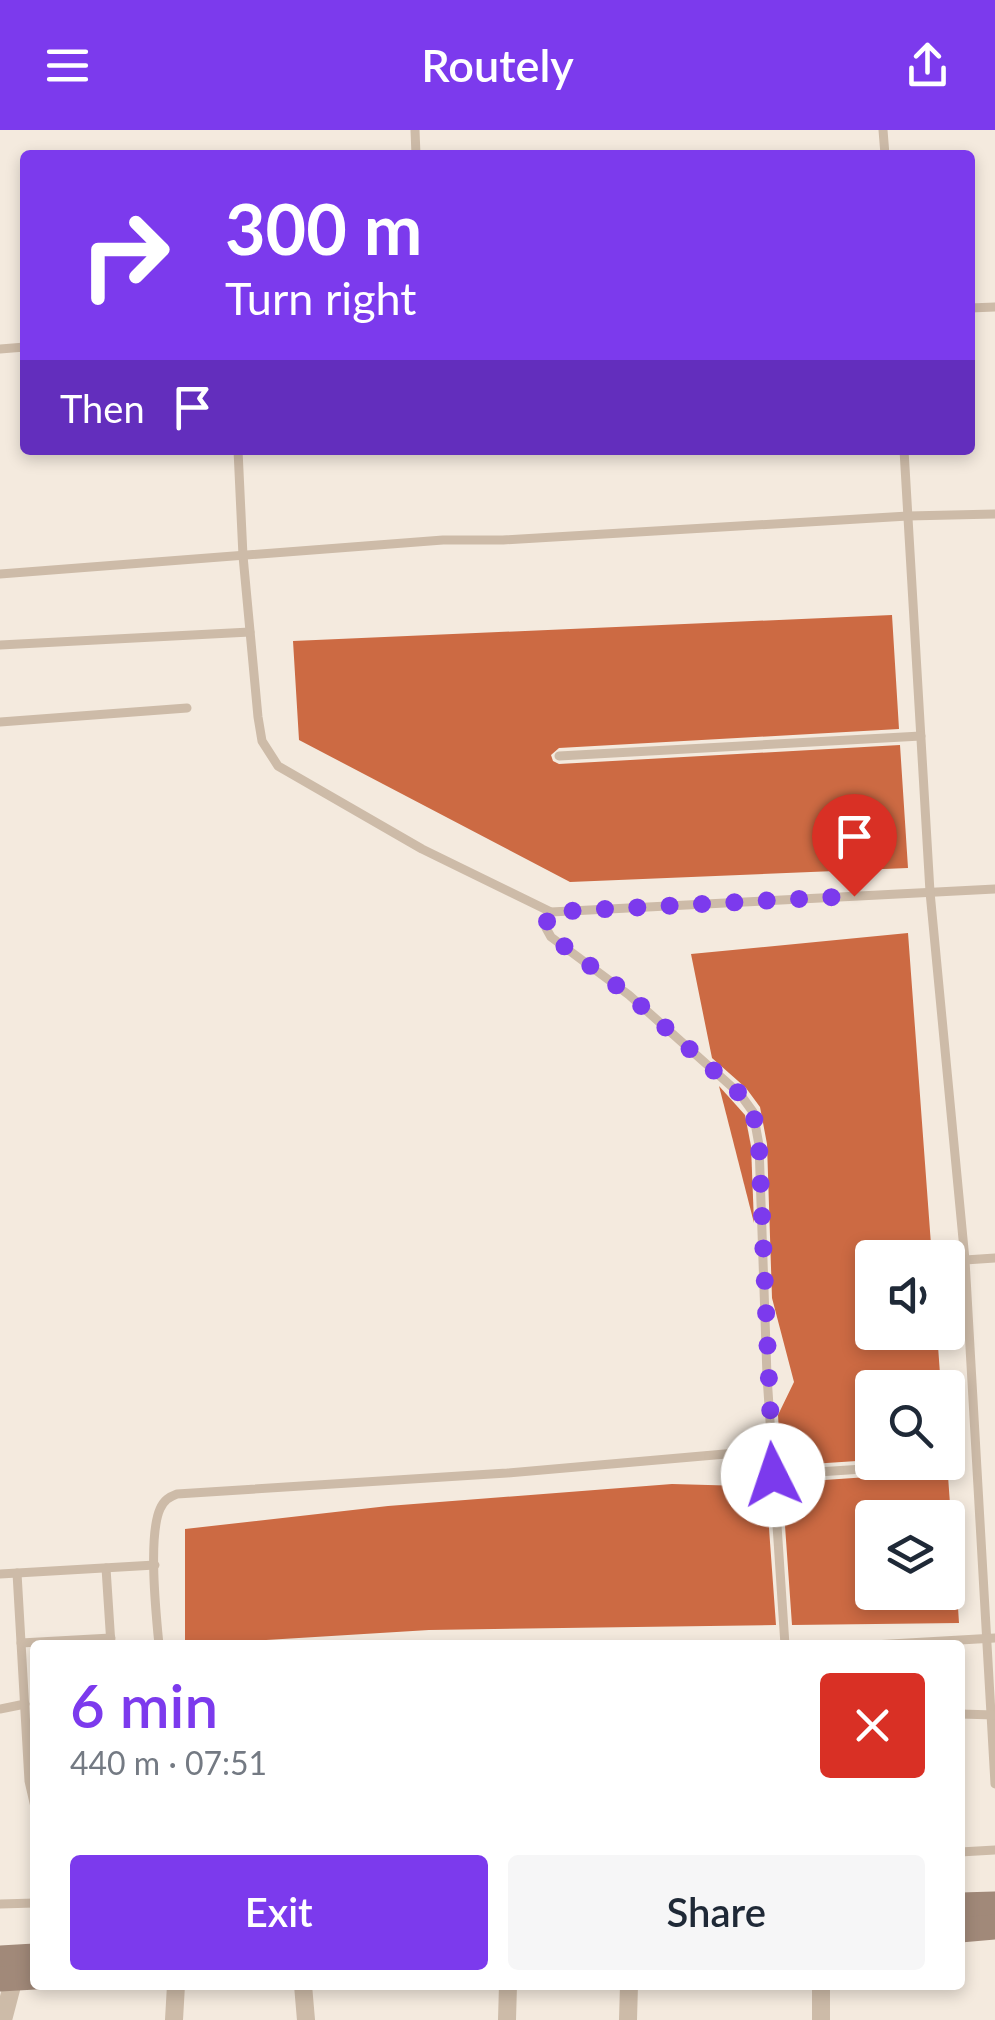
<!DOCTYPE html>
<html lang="en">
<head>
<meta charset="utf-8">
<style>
	:root { --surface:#fff; --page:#f6f6f7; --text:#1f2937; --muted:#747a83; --accent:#7c3aed }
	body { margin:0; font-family:Lato,sans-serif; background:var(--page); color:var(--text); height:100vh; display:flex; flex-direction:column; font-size:38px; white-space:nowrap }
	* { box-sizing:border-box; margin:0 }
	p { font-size:32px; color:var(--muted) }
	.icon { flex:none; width:55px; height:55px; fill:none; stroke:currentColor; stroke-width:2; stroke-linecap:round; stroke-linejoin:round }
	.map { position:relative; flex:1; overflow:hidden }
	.details { position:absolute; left:30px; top:1510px; width:935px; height:350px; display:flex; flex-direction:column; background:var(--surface); border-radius:10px; box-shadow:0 5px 15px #0003 }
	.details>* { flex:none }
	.top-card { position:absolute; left:20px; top:20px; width:955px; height:305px; border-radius:10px; box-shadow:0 5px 15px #0003; background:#7c3aed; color:#fff; overflow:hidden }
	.controls { position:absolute; left:855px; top:1110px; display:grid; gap:20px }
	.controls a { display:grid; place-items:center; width:110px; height:110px; border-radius:10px; background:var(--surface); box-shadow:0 5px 15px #0003; font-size:50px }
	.pin { position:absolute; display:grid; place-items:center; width:85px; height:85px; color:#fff; margin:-102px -42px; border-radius:50% 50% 50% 0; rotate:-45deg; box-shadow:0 0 10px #0007 }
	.pin .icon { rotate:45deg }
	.me { position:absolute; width:110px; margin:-55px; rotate:356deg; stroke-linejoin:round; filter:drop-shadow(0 0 8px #0008) }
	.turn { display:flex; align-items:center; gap:35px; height:210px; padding:0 40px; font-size:45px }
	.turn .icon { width:130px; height:130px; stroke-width:2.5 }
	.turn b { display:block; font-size:70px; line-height:85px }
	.then { display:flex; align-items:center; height:95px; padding:0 40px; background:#0003; gap:20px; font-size:38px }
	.round { display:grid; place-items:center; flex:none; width:105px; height:105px; border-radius:10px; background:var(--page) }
	.headline { display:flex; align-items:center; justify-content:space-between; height:170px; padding:0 40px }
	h1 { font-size:60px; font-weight:600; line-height:75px; color:var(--accent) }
	.primary-button { display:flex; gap:20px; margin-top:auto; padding:20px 40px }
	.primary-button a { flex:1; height:115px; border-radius:10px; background:var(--accent); color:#fff; font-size:40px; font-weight:600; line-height:115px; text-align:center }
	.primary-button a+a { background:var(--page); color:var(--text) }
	header { display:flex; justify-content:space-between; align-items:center; height:130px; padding:0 40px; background:var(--accent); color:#fff; font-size:45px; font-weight:600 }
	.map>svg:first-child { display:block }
	.building { fill:#cc6a43 }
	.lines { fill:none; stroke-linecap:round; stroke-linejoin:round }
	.service { stroke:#cdbba8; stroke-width:9 }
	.minor { stroke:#cdbba8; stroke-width:18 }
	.secondary { stroke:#a18979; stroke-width:25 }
	.route { stroke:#7c3aed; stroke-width:18; stroke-dasharray:0 32.4 }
</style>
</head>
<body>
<header><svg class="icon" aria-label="menu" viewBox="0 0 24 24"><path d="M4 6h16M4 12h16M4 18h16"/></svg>Routely<svg class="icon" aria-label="share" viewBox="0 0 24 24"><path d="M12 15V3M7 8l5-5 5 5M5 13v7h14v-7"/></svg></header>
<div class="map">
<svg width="995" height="1890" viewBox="0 0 995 1890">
	<rect width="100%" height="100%" fill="#f4eade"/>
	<!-- building -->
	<g class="building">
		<polygon points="892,485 899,599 559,618 551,625 553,631 559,634 900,615 908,738 570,752 299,610 293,511"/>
		<polygon points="908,803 932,1128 872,1128 872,1202 937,1202 941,1258 872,1258 872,1330 781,1336 778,1285 794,1252 772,1168 767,1014 760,977 746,958 712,928 691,824"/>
		<polygon points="719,956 745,985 751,1016 754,1093"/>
		<polygon points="756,1329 764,1329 776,1495 429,1500 185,1515 185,1399 388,1376 672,1354 744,1356"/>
		<polygon points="947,1332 951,1388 872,1388 872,1462 957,1462 959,1493 792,1495 782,1353 939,1342"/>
	</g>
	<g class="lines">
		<!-- service -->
		<g class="service">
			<polyline points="415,0 416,25"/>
			<polyline points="883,0 885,25"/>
			<polyline points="970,178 995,177"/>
			<polyline points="0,219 25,217"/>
			<polyline points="238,320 243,426 258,587 262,611 278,636 422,719 551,782 995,759"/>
			<polyline points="904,320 930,762 965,1130 995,1654"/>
			<polyline points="0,444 443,410 503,410 908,386 995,384"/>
			<polyline points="0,515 250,502"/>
			<polyline points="0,592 187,578"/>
			<polyline points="559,626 921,606"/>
			<polyline points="551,782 546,798 551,807 629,865 740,964 753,982 759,1015 767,1246 785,1515"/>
			<polyline points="965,1130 995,1128"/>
			<polyline points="773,1345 938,1334"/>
			<polyline points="106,1438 111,1515"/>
			<polyline points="17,1443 29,1651 35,1677"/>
			<polyline points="0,1444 155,1435"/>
			<polyline points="21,1513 111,1508"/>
			<path d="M159 1515C156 1484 148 1406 160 1379 164 1370 169 1367 177 1364L507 1343 771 1320"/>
			<polyline points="873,1515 995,1508"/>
			<polyline points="0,1579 25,1574"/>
			<polyline points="960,1584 995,1585"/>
			<polyline points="960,1722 995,1720"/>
			<polyline points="0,1774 35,1773"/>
		</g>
		<!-- minor -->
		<g class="minor">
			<polyline points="303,1855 306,1890"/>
			<polyline points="821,1855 821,1890"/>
			<polyline points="3,1890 14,1848"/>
			<polyline points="174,1890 176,1855"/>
			<polyline points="507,1890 508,1855"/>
			<polyline points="628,1890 629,1855"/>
		</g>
		<!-- secondary -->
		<g class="secondary">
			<polyline points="960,1775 995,1774"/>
			<polyline points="960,1800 995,1797"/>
			<polyline points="0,1828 35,1826"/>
			<polyline points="0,1849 35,1847"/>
		</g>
	</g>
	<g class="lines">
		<!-- route -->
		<path class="route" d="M773 1345 759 1015 753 982 740 964 629 865 552 807C545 797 546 792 550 782L854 766"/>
	</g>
</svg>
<div class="controls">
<a><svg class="icon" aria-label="sound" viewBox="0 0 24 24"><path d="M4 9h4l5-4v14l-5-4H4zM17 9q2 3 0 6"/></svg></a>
<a><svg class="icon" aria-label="search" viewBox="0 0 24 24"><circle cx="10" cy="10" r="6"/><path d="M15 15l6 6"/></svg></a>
<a><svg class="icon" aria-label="layers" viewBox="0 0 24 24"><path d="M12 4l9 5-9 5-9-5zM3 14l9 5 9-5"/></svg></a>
</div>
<div class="pin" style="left:854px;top:766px;background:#d93025"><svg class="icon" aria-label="arrive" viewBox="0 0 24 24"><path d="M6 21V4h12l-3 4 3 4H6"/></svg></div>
<svg class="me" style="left:773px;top:1345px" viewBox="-20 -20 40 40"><circle r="19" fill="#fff"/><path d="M0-13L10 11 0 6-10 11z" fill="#7c3aed"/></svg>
<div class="top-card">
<div class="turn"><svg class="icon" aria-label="right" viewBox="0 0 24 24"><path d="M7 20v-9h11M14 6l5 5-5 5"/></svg><div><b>300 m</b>Turn right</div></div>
<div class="then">Then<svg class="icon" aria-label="arrive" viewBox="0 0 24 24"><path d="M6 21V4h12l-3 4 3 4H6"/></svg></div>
</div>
<section class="details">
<div class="headline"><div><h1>6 min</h1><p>440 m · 07:51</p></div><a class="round" style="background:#d93025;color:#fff"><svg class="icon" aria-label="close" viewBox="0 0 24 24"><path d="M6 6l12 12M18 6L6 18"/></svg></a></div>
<div class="primary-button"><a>Exit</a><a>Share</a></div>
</section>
</div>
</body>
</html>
